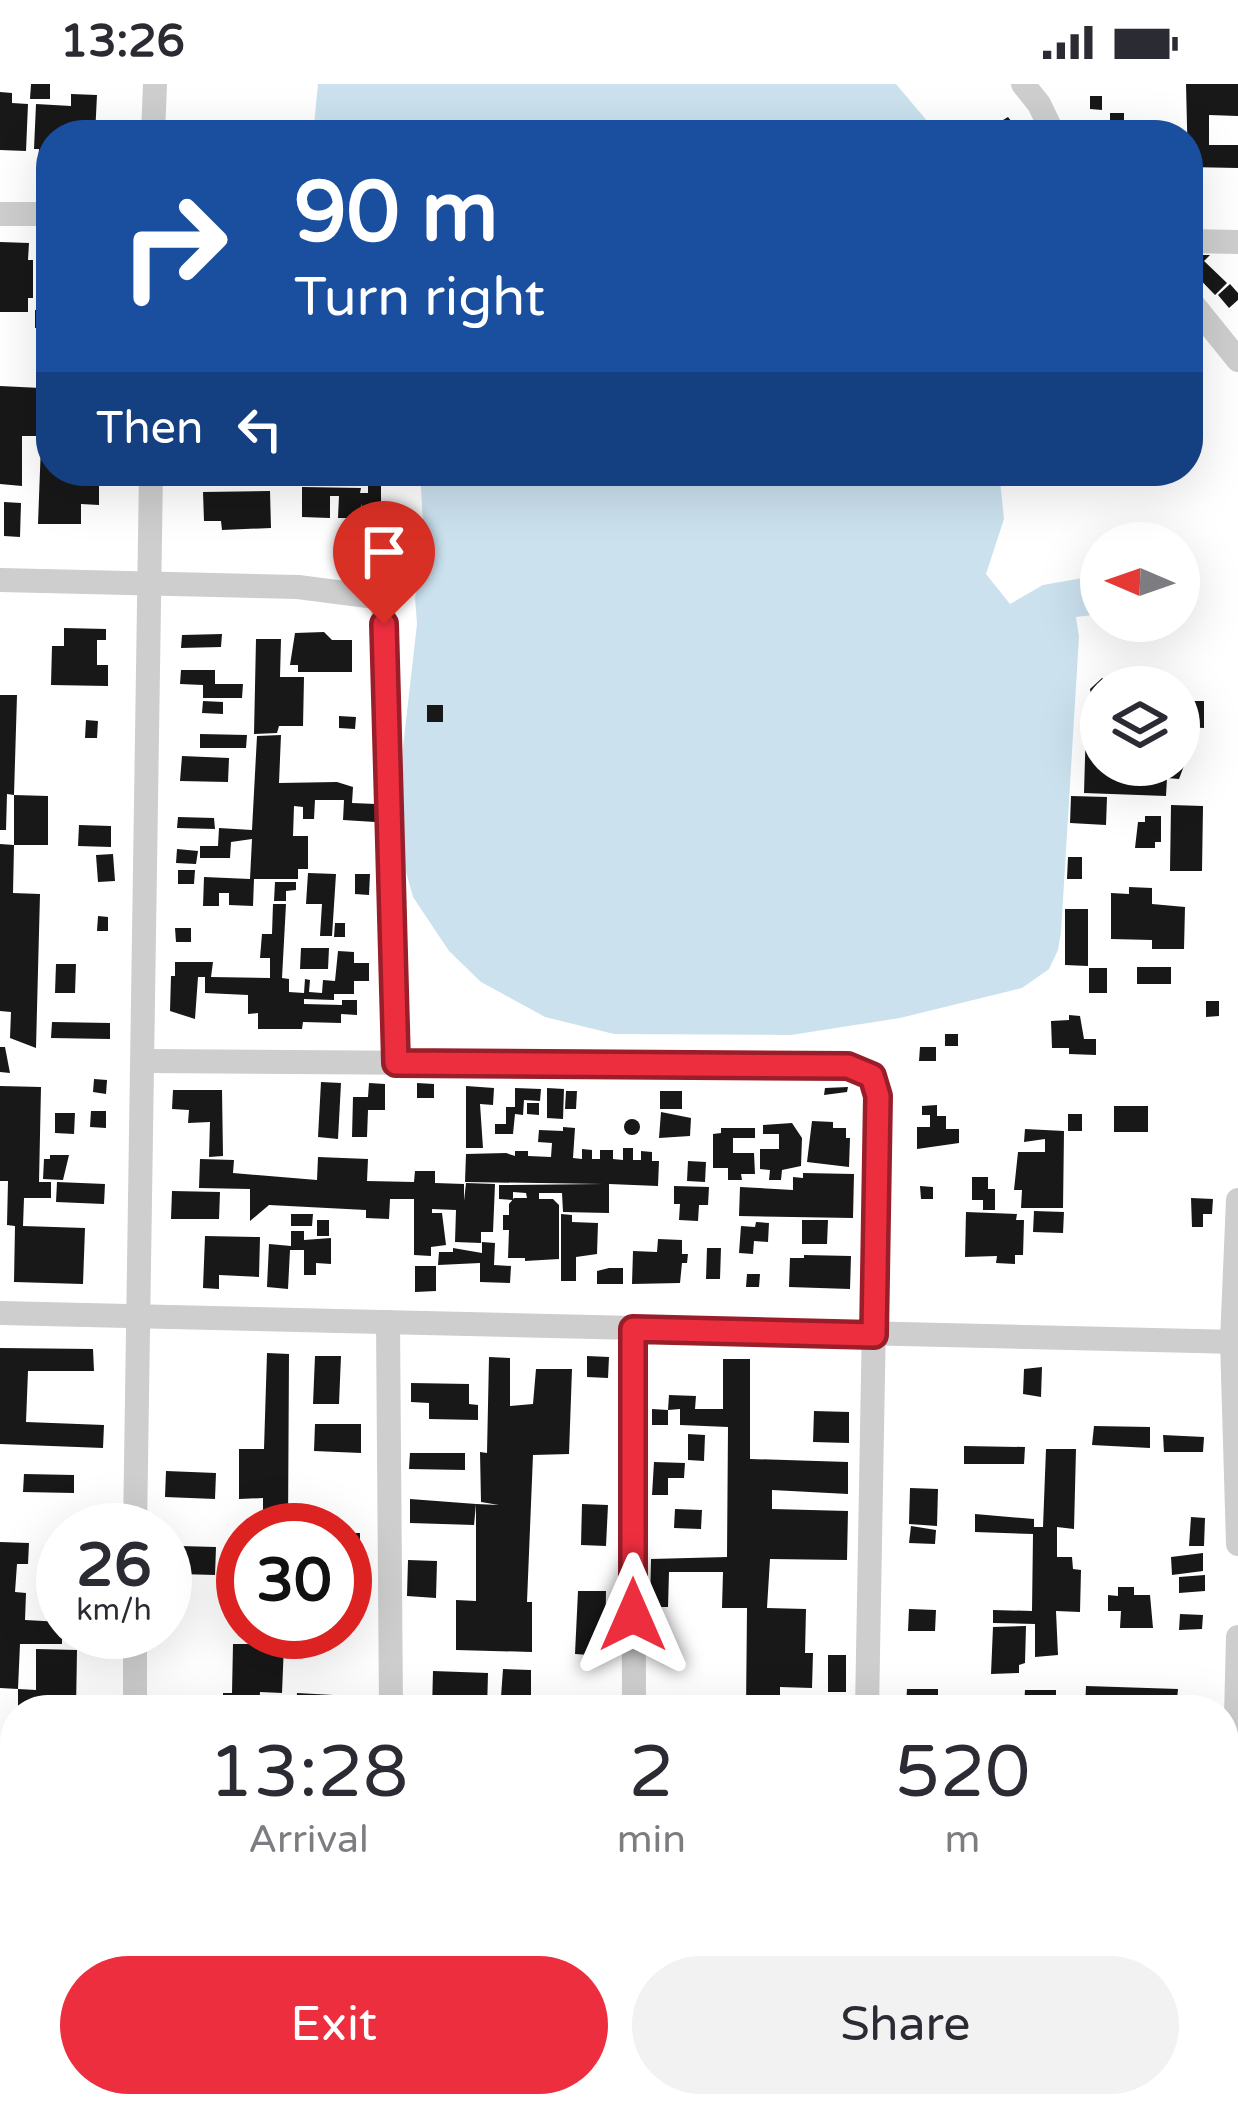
<!DOCTYPE html>
<html lang="en">
<head>
<meta charset="utf-8">
<style>
	:root { --surface:#fff; --page:#f2f2f3; --text:#2b2b33; --muted:#7c7c81; --accent:#ed2e3f }
	body { margin:0; font-family:"Varela Round",sans-serif; background:var(--page); color:var(--text); height:100vh; display:flex; flex-direction:column; font-size:45px; white-space:nowrap }
	* { box-sizing:border-box; margin:0 }
	p { font-size:39px; color:var(--muted) }
	.icon { flex:none; width:66px; height:66px; fill:none; stroke:currentColor; stroke-width:2; stroke-linecap:round; stroke-linejoin:round }
	.map { position:relative; flex:1; overflow:hidden }
	.panel { position:absolute; left:0px; top:1611px; width:1239px; height:423px; display:flex; flex-direction:column; background:var(--surface); border-radius:48px 48px 0 0; box-shadow:0 12px 48px #0002 }
	.panel>* { flex:none }
	.guide { position:absolute; left:36px; top:36px; width:1167px; height:366px; border-radius:48px; box-shadow:0 12px 48px #0002; background:#1a4fa0; color:#fff; overflow:hidden }
	.needle { width:78px; rotate:272deg }
	.fabs { position:absolute; left:1080px; top:438px; display:grid; gap:24px }
	.fabs a { display:grid; place-items:center; width:120px; height:120px; border-radius:50%; background:var(--surface); box-shadow:0 12px 48px #0002; font-size:60px }
	.speed { position:absolute; left:36px; top:1419px; display:flex; gap:24px; font-size:60px; font-weight:700; text-align:center }
	.speed>* { display:grid; place-content:center; width:156px; height:156px; border-radius:50%; background:var(--surface); box-shadow:0 12px 48px #0002; line-height:1 }
	.speed small { font-size:30px; font-weight:400 }
	.speed .limit { border:18px solid #d22; background:#fff; color:#111 }
	.pin { position:absolute; display:grid; place-items:center; width:102px; height:102px; color:#fff; margin:-123px -51px; border-radius:50% 50% 50% 0; rotate:-45deg; box-shadow:0 0 12px #0007 }
	.pin .icon { rotate:45deg }
	.me { position:absolute; width:132px; margin:-66px; rotate:0deg; stroke-linejoin:round; filter:drop-shadow(0 0 9px #0008) }
	.turn { display:flex; align-items:center; gap:42px; height:252px; padding:0 60px; font-size:54px }
	.turn .icon { width:156px; height:156px; stroke-width:2.5 }
	.turn b { display:block; font-size:84px; line-height:102px }
	.then { display:flex; align-items:center; height:114px; padding:0 60px; background:#0003; gap:24px; font-size:45px }
	.eta { display:flex; justify-content:space-evenly; align-items:center; height:204px; text-align:center }
	.eta b { font-size:72px; font-weight:600; line-height:84px }
	.cta { display:flex; gap:24px; margin-top:auto; padding:24px 60px }
	.cta a { flex:1; height:138px; border-radius:72px; background:var(--accent); color:#fff; font-size:48px; font-weight:600; line-height:138px; text-align:center }
	.cta a+a { background:var(--page); color:var(--text) }
	.status { display:flex; justify-content:space-between; align-items:center; height:84px; padding:0 60px; background:var(--surface); direction:ltr }
	.status svg { height:33px; fill:currentColor }
	.map>svg:first-child { display:block }
	.water { fill:#cbe1ee }
	.building { fill:#181818 }
	.lines { fill:none; stroke-linecap:round; stroke-linejoin:round }
	.minor { stroke:#cecece; stroke-width:24 }
	.route-casing { stroke:#9a1e29; stroke-width:30 }
	.route { stroke:#ed2e3f; stroke-width:21 }
</style>
</head>
<body>
<div class="status"><b>13:26</b><svg viewBox="0 0 49 12"><path d="M0 12V9h3v3zM5 12V6h3v6zM10 12V3h3v9zM15 12V0h3v12zM26 1h20v11H26zM47 4h2v5h-2z"/></svg></div>
<div class="map">
<svg width="1238" height="2033" viewBox="0 0 1238 2033">
	<rect width="100%" height="100%" fill="#fff"/>
	<!-- water -->
	<g class="water">
		<polygon points="318,0 896,0 939,51 313,51"/>
		<polygon points="420,387 999,387 1004,435 986,490 1010,520 1043,501 1094,492 1101,479 1101,530 1076,533 1079,553 1061,848 1058,866 1049,885 1022,904 900,934 791,951 614,950 545,933 481,898 449,867 413,813 402,774 399,734 403,663 417,540 415,513 425,474"/>
	</g>
	<!-- building -->
	<g class="building">
		<polygon points="31,0 50,0 50,15 30,15"/>
		<polygon points="1186,0 1238,0 1238,32 1209,31 1209,61 1238,61 1238,84 1188,83"/>
		<polygon points="0,8 12,9 12,19 28,20 26,67 0,66"/>
		<polygon points="71,10 97,11 95,51 51,51 51,78 38,78 39,65 34,65 36,20 71,22"/>
		<polygon points="1090,12 1102,12 1102,26 1090,25"/>
		<rect x="1110" y="29" width="14" height="10"/>
		<polygon points="1008,33 1015,42 1004,49 998,39"/>
		<polygon points="0,158 29,159 28,176 33,176 33,214 28,214 28,228 0,228"/>
		<polygon points="1188,171 1210,171 1204,177 1227,199 1215,211 1188,183"/>
		<polygon points="1230,200 1238,209 1238,216 1229,224 1218,211"/>
		<rect x="35" y="226" width="16" height="18"/>
		<rect x="39" y="258" width="12" height="17"/>
		<polygon points="0,302 41,304 40,352 22,352 22,402 0,400"/>
		<polygon points="41,360 51,360 51,387 99,387 99,421 81,420 81,440 38,440"/>
		<polygon points="249,387 276,387 277,401 251,402"/>
		<rect x="315" y="387" width="25" height="10"/>
		<polygon points="368,400 381,400 381,426 391,426 391,438 380,438 380,445 362,445 362,419 360,434 338,434 339,412 330,412 330,434 302,433 302,403 361,404 360,409 368,409"/>
		<polygon points="270,407 271,444 222,446 221,437 204,437 203,408"/>
		<polygon points="4,418 21,419 20,453 4,452"/>
		<polygon points="64,544 106,545 106,556 97,556 97,581 108,581 108,602 51,601 52,562 64,562"/>
		<polygon points="324,548 332,556 352,556 352,588 298,588 298,581 290,581 295,549"/>
		<polygon points="222,550 221,563 181,564 182,551"/>
		<polygon points="256,555 281,555 280,593 304,593 303,642 279,642 277,649 254,650"/>
		<polygon points="181,586 215,586 215,600 243,600 242,614 203,614 203,601 180,600"/>
		<polygon points="1102,594 1114,603 1101,603 1101,617 1091,611 1090,605"/>
		<polygon points="0,611 17,611 14,711 48,712 48,761 14,761 14,711 7,710 6,746 0,746"/>
		<polygon points="203,617 223,618 223,630 202,629"/>
		<polygon points="1181,617 1204,617 1204,644 1181,643"/>
		<rect x="427" y="621" width="16" height="17"/>
		<polygon points="339,632 356,633 355,645 339,644"/>
		<polygon points="86,636 98,637 97,654 85,654"/>
		<polygon points="1086,641 1101,641 1101,681 1179,681 1179,668 1184,670 1185,679 1179,695 1167,694 1166,712 1084,709"/>
		<polygon points="200,650 247,651 246,664 200,664"/>
		<polygon points="281,651 279,699 337,698 353,703 352,719 376,720 375,738 343,736 344,716 315,716 314,735 303,735 303,723 294,722 293,752 308,752 308,785 298,785 298,795 254,795 253,822 229,821 229,809 219,809 219,822 203,822 204,793 250,795 252,755 231,758 230,774 200,774 200,762 218,762 219,744 252,746 257,652"/>
		<polygon points="182,672 229,674 228,698 180,697"/>
		<polygon points="1071,712 1107,713 1106,741 1070,739"/>
		<polygon points="1171,721 1203,722 1202,787 1170,787"/>
		<polygon points="1145,732 1161,732 1161,758 1155,758 1155,764 1135,764 1138,738 1145,738"/>
		<polygon points="178,733 214,734 215,745 177,744"/>
		<polygon points="79,741 111,742 111,763 78,762"/>
		<polygon points="0,760 14,761 13,809 40,810 36,964 10,954 11,928 0,927"/>
		<polygon points="177,765 198,767 196,780 176,779"/>
		<polygon points="113,770 115,797 98,798 96,771"/>
		<polygon points="1068,773 1082,773 1082,795 1067,795"/>
		<polygon points="178,786 195,786 194,800 178,800"/>
		<polygon points="308,789 336,790 332,852 320,852 322,820 306,820"/>
		<polygon points="355,790 370,790 369,811 355,810"/>
		<polygon points="275,798 296,798 296,806 286,807 286,817 274,817"/>
		<polygon points="1129,803 1152,804 1152,820 1185,823 1184,865 1152,865 1152,856 1111,855 1111,809 1129,810"/>
		<polygon points="273,820 286,820 282,894 289,895 289,908 304,909 305,895 310,896 309,908 322,909 323,896 335,897 338,867 354,868 354,879 369,879 369,897 354,897 354,910 334,910 334,916 304,915 304,920 342,921 342,916 357,916 357,931 341,930 341,939 303,938 302,945 258,945 258,929 248,930 248,911 205,909 205,893 198,893 195,935 170,927 171,892 175,892 175,878 213,878 211,893 270,894 270,874 260,874 262,850 272,850"/>
		<polygon points="1065,825 1088,825 1088,882 1065,881"/>
		<polygon points="98,832 108,833 108,847 97,847"/>
		<polygon points="335,839 345,839 345,853 334,853"/>
		<polygon points="175,844 191,844 191,858 176,858"/>
		<polygon points="301,864 329,864 328,885 300,885"/>
		<polygon points="56,880 76,880 75,909 55,909"/>
		<rect x="1137" y="883" width="34" height="17"/>
		<rect x="1089" y="884" width="18" height="25"/>
		<polygon points="1206,917 1219,917 1219,932 1206,933"/>
		<polygon points="1069,931 1080,932 1084,955 1096,955 1096,971 1069,970 1069,964 1052,964 1051,937 1069,936"/>
		<polygon points="52,938 110,939 110,955 51,954"/>
		<rect x="945" y="950" width="13" height="12"/>
		<polygon points="0,963 5,963 10,989 0,988"/>
		<polygon points="920,963 936,963 936,977 919,977"/>
		<polygon points="94,995 107,996 106,1010 93,1008"/>
		<polygon points="321,998 341,999 338,1055 318,1053"/>
		<polygon points="369,999 385,1000 385,1026 368,1026 367,1053 352,1053 353,1013 368,1013"/>
		<polygon points="417,999 434,1000 434,1014 417,1014"/>
		<polygon points="0,1002 41,1003 39,1098 51,1098 51,1114 24,1114 23,1142 85,1144 83,1200 14,1198 15,1142 7,1141 8,1097 0,1097"/>
		<polygon points="466,1002 494,1004 493,1021 480,1020 483,1064 466,1064"/>
		<polygon points="848,1003 847,1008 824,1011 825,1004"/>
		<polygon points="515,1004 541,1005 540,1017 524,1016 523,1031 515,1030 513,1050 495,1050 495,1040 506,1040 506,1023 515,1023"/>
		<polygon points="547,1004 564,1005 563,1035 547,1034"/>
		<polygon points="173,1006 222,1006 223,1072 209,1073 210,1038 188,1039 189,1026 172,1025"/>
		<polygon points="566,1007 577,1007 576,1025 565,1025"/>
		<rect x="660" y="1007" width="22" height="18"/>
		<polygon points="527,1019 539,1019 539,1031 527,1030"/>
		<polygon points="937,1021 937,1032 946,1032 946,1045 959,1045 959,1059 917,1065 917,1043 930,1043 930,1031 922,1031 922,1022"/>
		<rect x="1114" y="1022" width="34" height="26"/>
		<polygon points="91,1027 106,1027 106,1044 90,1043"/>
		<polygon points="661,1028 691,1034 690,1052 659,1054"/>
		<polygon points="55,1029 75,1029 74,1050 55,1049"/>
		<rect x="1068" y="1030" width="14" height="17"/>
		<circle cx="632" cy="1043" r="8"/>
		<polygon points="812,1037 833,1038 833,1044 846,1044 846,1054 850,1054 849,1083 807,1078"/>
		<polygon points="792,1039 802,1054 801,1082 782,1086 781,1096 769,1096 770,1086 760,1085 760,1065 779,1065 779,1050 763,1050 763,1041"/>
		<polygon points="563,1043 575,1044 573,1074 582,1075 582,1065 592,1066 592,1075 600,1075 600,1066 613,1066 613,1075 623,1076 623,1064 633,1064 633,1076 641,1076 641,1067 652,1068 652,1077 659,1077 658,1102 609,1100 609,1129 563,1128 562,1109 539,1109 539,1115 553,1115 559,1121 559,1175 525,1177 525,1174 508,1174 509,1146 503,1146 503,1131 509,1131 509,1120 514,1114 527,1114 526,1109 513,1108 513,1116 499,1115 499,1101 603,1100 465,1098 466,1070 506,1069 515,1072 515,1067 528,1067 528,1072 551,1073 552,1059 538,1058 539,1046 563,1047"/>
		<polygon points="721,1044 755,1044 755,1054 733,1054 733,1069 754,1069 755,1090 741,1090 742,1096 728,1096 728,1084 713,1084 713,1050 721,1049"/>
		<polygon points="1025,1045 1064,1047 1063,1124 1021,1124 1022,1106 1014,1106 1018,1068 1045,1068 1045,1055 1024,1058"/>
		<polygon points="50,1071 69,1071 63,1096 43,1095 44,1075 50,1075"/>
		<polygon points="318,1073 368,1075 367,1097 414,1098 415,1087 435,1087 435,1099 464,1100 464,1117 466,1099 495,1100 493,1148 481,1148 481,1159 455,1158 456,1126 432,1125 432,1129 442,1129 446,1161 431,1163 431,1172 414,1171 414,1115 390,1115 389,1135 366,1134 366,1126 269,1121 250,1137 250,1105 199,1104 200,1075 234,1076 233,1089 317,1096"/>
		<polygon points="688,1077 706,1078 705,1098 687,1097"/>
		<polygon points="803,1089 854,1090 853,1134 739,1132 740,1103 793,1106 793,1093 803,1094"/>
		<polygon points="972,1093 988,1093 988,1105 995,1105 995,1126 983,1126 983,1116 972,1116"/>
		<polygon points="57,1098 105,1100 104,1120 56,1118"/>
		<polygon points="674,1102 709,1103 708,1121 699,1121 698,1137 679,1136 680,1120 674,1120"/>
		<polygon points="920,1102 933,1103 933,1115 921,1115"/>
		<polygon points="172,1107 220,1108 219,1135 171,1135"/>
		<polygon points="1191,1114 1213,1115 1212,1130 1203,1130 1203,1143 1192,1143"/>
		<polygon points="1034,1127 1064,1128 1063,1149 1033,1148"/>
		<polygon points="966,1128 1017,1130 1016,1136 1024,1136 1023,1171 1015,1171 1015,1180 996,1179 997,1172 965,1173"/>
		<polygon points="291,1130 313,1130 312,1142 291,1142"/>
		<polygon points="561,1130 572,1131 572,1138 598,1139 597,1170 576,1173 576,1197 561,1197"/>
		<rect x="317" y="1136" width="12" height="16"/>
		<polygon points="802,1136 828,1136 827,1160 802,1160"/>
		<polygon points="756,1138 769,1139 768,1158 754,1157 753,1170 739,1169 741,1142 755,1143"/>
		<polygon points="291,1147 304,1147 304,1156 331,1154 331,1180 316,1179 316,1191 304,1191 304,1166 290,1166 288,1205 267,1203 269,1160 291,1162"/>
		<polygon points="205,1152 260,1153 259,1193 219,1191 219,1205 203,1204"/>
		<polygon points="658,1155 682,1156 682,1170 688,1170 687,1179 682,1179 680,1199 632,1200 633,1167 657,1168"/>
		<polygon points="482,1158 495,1159 494,1181 511,1182 510,1199 480,1198 480,1179 438,1181 439,1168 453,1168 453,1164 482,1169"/>
		<polygon points="707,1164 721,1164 720,1195 706,1195"/>
		<polygon points="804,1171 851,1172 850,1205 789,1203 790,1174 804,1174"/>
		<polygon points="415,1182 436,1182 436,1207 415,1208"/>
		<polygon points="609,1184 623,1184 623,1200 597,1200 597,1187"/>
		<polygon points="747,1190 760,1190 759,1203 746,1203"/>
		<polygon points="0,1264 93,1265 94,1287 28,1287 26,1338 104,1341 103,1364 0,1360"/>
		<polygon points="267,1269 289,1270 288,1446 263,1446 263,1414 239,1415 239,1365 264,1365"/>
		<polygon points="315,1272 341,1272 339,1320 313,1320"/>
		<polygon points="587,1272 609,1273 608,1294 587,1293"/>
		<polygon points="489,1273 510,1274 510,1322 533,1320 536,1285 572,1285 569,1370 533,1371 527,1518 532,1518 532,1568 456,1566 456,1516 476,1517 476,1420 499,1421 481,1418 480,1368 487,1369"/>
		<polygon points="723,1275 750,1275 750,1375 848,1378 848,1410 772,1406 772,1425 848,1427 847,1476 770,1475 767,1524 806,1525 805,1569 813,1569 812,1604 780,1603 780,1626 746,1626 747,1524 722,1524 723,1488 669,1488 668,1523 650,1523 651,1475 727,1473 728,1343 680,1341 680,1325 668,1326 669,1311 696,1312 695,1325 723,1325"/>
		<polygon points="1042,1283 1041,1313 1023,1310 1024,1285"/>
		<polygon points="411,1299 469,1300 469,1320 478,1321 478,1336 429,1335 429,1319 411,1318"/>
		<polygon points="652,1325 668,1326 668,1341 652,1341"/>
		<polygon points="814,1327 849,1328 849,1359 813,1358"/>
		<polygon points="315,1340 361,1340 361,1369 314,1367"/>
		<polygon points="1094,1342 1150,1343 1150,1364 1092,1361"/>
		<polygon points="688,1350 705,1351 704,1377 688,1376"/>
		<polygon points="1163,1351 1204,1353 1203,1368 1164,1368"/>
		<polygon points="964,1362 1025,1363 1024,1380 964,1380"/>
		<polygon points="1046,1365 1076,1365 1074,1445 1057,1443 1057,1473 1072,1473 1073,1485 1081,1486 1080,1528 1056,1527 1058,1571 1035,1573 1035,1540 993,1539 993,1526 1032,1527 1033,1450 975,1448 975,1430 1034,1435 1034,1443 1043,1443"/>
		<polygon points="410,1369 465,1369 465,1386 409,1385"/>
		<polygon points="654,1378 685,1379 684,1394 668,1394 668,1411 652,1411"/>
		<polygon points="166,1387 216,1389 215,1415 165,1413"/>
		<polygon points="24,1390 74,1391 74,1409 23,1408"/>
		<polygon points="910,1404 938,1405 937,1442 909,1440"/>
		<polygon points="410,1415 476,1420 474,1441 410,1439"/>
		<polygon points="582,1420 608,1421 606,1462 581,1461"/>
		<polygon points="675,1425 702,1426 701,1445 674,1444"/>
		<polygon points="1191,1433 1205,1434 1204,1462 1189,1462"/>
		<polygon points="911,1442 936,1446 935,1460 909,1459"/>
		<rect x="345" y="1449" width="15" height="19"/>
		<polygon points="0,1458 29,1459 28,1480 17,1480 15,1508 26,1509 25,1536 62,1538 62,1560 20,1560 18,1605 0,1604"/>
		<polygon points="180,1462 216,1463 215,1491 180,1490"/>
		<polygon points="1203,1469 1203,1487 1172,1491 1171,1473"/>
		<polygon points="408,1476 437,1477 436,1514 407,1512"/>
		<polygon points="1205,1491 1205,1507 1179,1509 1179,1493"/>
		<polygon points="345,1493 359,1493 358,1513 345,1513"/>
		<polygon points="1118,1503 1134,1503 1134,1511 1150,1511 1153,1544 1120,1544 1121,1527 1108,1527 1108,1511 1118,1512"/>
		<polygon points="578,1507 606,1507 605,1572 575,1570"/>
		<polygon points="909,1525 936,1526 935,1547 908,1547"/>
		<polygon points="1180,1530 1203,1531 1202,1545 1179,1546"/>
		<polygon points="1026,1542 1025,1579 1019,1581 1019,1589 991,1590 993,1543"/>
		<polygon points="72,1548 97,1548 96,1560 71,1559"/>
		<polygon points="233,1560 284,1560 282,1609 260,1608 259,1626 223,1626 223,1609 232,1609"/>
		<polygon points="36,1565 77,1566 76,1626 18,1626 18,1605 36,1606"/>
		<rect x="828" y="1571" width="18" height="37"/>
		<polygon points="503,1585 531,1586 531,1614 501,1613"/>
		<polygon points="433,1587 488,1589 487,1626 432,1626"/>
		<polygon points="1086,1602 1178,1605 1176,1626 1124,1626 1124,1622 1098,1621 1098,1626 1085,1626"/>
		<polygon points="907,1605 938,1605 938,1621 906,1621"/>
		<polygon points="1025,1606 1056,1606 1056,1623 1024,1623"/>
		<polygon points="297,1609 333,1611 333,1626 296,1626"/>
		<polygon points="4,1727 15,1727 15,1787 2,1786"/>
		<polygon points="0,1823 15,1823 15,1856 6,1855 7,1844 0,1844"/>
		<polygon points="1,2010 15,2010 15,2019 53,2019 53,2030 0,2028"/>
		<rect x="590" y="2019" width="15" height="12"/>
		<polygon points="737,2019 764,2019 763,2030 736,2030"/>
		<polygon points="886,2019 925,2020 925,2033 886,2033"/>
		<polygon points="1138,2026 1235,2028 1235,2033 1138,2033"/>
	</g>
	<g class="lines">
		<!-- minor -->
		<g class="minor">
			<polyline points="1023,0 1039,20 1054,51"/>
			<polyline points="153,51 155,0"/>
			<polyline points="0,130 51,130"/>
			<polyline points="1188,157 1238,158"/>
			<polyline points="1188,214 1238,276"/>
			<polyline points="0,496 298,503 383,514 396,979"/>
			<polyline points="145,977 848,982 871,992 878,1012 867,1626"/>
			<polyline points="1238,1116 1232,1257 1238,1460"/>
			<polyline points="0,1229 1238,1258"/>
			<polyline points="388,1238 391,1626"/>
			<polyline points="633,1245 634,1626"/>
			<polyline points="135,1446 151,387"/>
			<polyline points="135,1626 135,1548"/>
			<polyline points="0,1686 15,1687"/>
			<polyline points="0,1958 15,1959"/>
			<polyline points="1227,1989 1238,1553"/>
			<polyline points="121,2033 122,2019"/>
		</g>
	</g>
	<g class="lines">
		<defs>
			<polyline id="route" points="384,540 396,979 848,982 872,992 878,1012 874,1251 633,1245 633,1531"/>
		</defs>
		<!-- route casing -->
		<use href="#route" class="route-casing"/>
		<!-- route -->
		<use href="#route" class="route"/>
	</g>
</svg>
<div class="fabs">
<a><svg class="needle" viewBox="-14 -14 28 28"><path d="M0-13l5 13h-10z" fill="#e53935"/><path d="M0 13l5-13h-10z" fill="#7c7c81"/></svg></a>
<a><svg class="icon" aria-label="layers" viewBox="0 0 24 24"><path d="M12 4l9 5-9 5-9-5zM3 14l9 5 9-5"/></svg></a>
</div>
<div class="speed"><div>26<small>km/h</small></div><div class="limit">30</div></div>
<div class="pin" style="left:384px;top:540px;background:#d93025"><svg class="icon" aria-label="arrive" viewBox="0 0 24 24"><path d="M6 21V4h12l-3 4 3 4H6"/></svg></div>
<svg class="me" style="left:633px;top:1531px" viewBox="-20 -20 40 40"><path d="M0-17L14 15 0 8-14 15z" fill="#ed2e3f" stroke="#fff" stroke-width="4"/></svg>
<div class="guide">
<div class="turn"><svg class="icon" aria-label="right" viewBox="0 0 24 24"><path d="M7 20v-9h11M14 6l5 5-5 5"/></svg><div><b>90 m</b>Turn right</div></div>
<div class="then">Then<svg class="icon" aria-label="left" viewBox="0 0 24 24"><path d="M17 20v-9H6M10 6l-5 5 5 5"/></svg></div>
</div>
<section class="panel">
<div class="eta">
<div><b>13:28</b><p>Arrival</p></div>
<div><b>2</b><p>min</p></div>
<div><b>520</b><p>m</p></div>
</div>
<div class="cta"><a>Exit</a><a>Share</a></div>
</section>
</div>
</body>
</html>
